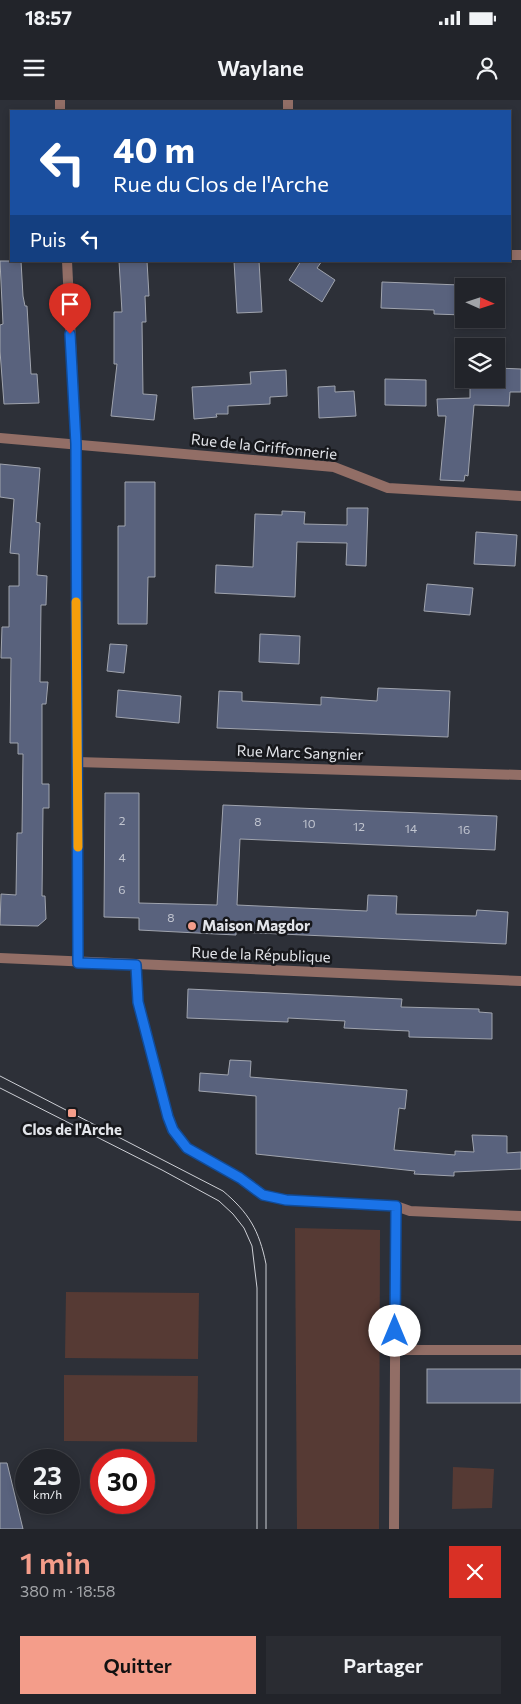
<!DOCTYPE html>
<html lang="fr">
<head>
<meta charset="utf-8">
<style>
	:root { --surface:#22242a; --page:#2a2c32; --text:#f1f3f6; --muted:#a2a4a8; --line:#3f4147; --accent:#f49d8a }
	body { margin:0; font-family:Commissioner,sans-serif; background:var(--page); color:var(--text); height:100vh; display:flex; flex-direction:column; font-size:19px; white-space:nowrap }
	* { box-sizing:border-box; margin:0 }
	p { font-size:16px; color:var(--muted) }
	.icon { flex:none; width:28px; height:28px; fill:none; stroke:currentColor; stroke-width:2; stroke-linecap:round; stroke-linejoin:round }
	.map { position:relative; height:1429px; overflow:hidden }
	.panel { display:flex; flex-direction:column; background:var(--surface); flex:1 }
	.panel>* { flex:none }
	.guide { position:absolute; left:10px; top:10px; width:501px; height:152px; border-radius:0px; box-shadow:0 2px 8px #0003,0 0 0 1px var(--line); background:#1a4fa0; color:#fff; overflow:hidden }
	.needle { width:32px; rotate:93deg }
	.controls { position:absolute; left:455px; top:178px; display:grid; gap:10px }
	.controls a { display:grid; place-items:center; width:50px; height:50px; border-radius:0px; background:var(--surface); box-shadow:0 2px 8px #0003,0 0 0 1px var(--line); font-size:25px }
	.speed { position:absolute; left:15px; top:1349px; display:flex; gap:10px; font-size:25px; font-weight:700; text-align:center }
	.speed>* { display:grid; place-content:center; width:65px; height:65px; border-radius:50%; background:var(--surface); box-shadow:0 2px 8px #0003,0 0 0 1px var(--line); line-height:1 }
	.speed small { font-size:12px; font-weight:400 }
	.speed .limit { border:8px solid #d22; background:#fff; color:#111 }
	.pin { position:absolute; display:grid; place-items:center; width:42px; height:42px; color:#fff; margin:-51px -21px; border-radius:50% 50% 50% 0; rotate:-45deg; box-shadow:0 0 5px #0007 }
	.pin .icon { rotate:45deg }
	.me { position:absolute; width:55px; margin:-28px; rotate:0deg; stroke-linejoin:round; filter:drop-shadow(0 0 4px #0008) }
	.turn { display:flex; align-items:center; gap:18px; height:105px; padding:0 20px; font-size:22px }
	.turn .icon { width:65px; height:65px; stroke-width:2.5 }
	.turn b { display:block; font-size:35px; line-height:42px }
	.then { display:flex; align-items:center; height:48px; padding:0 20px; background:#0003; gap:10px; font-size:19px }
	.round { display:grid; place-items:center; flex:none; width:52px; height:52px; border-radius:0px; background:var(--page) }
	.headline { display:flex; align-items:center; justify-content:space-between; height:85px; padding:0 20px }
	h1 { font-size:30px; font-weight:600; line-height:38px; color:var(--accent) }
	.cta { display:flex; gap:10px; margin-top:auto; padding:10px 20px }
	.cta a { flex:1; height:58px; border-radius:0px; background:var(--accent); color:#111; font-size:20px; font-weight:600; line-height:58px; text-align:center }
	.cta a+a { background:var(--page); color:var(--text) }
	.status { display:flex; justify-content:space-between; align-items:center; height:35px; padding:0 25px; background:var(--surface); direction:ltr }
	.status svg { height:14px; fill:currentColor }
	header { display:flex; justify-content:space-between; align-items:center; height:65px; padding:0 20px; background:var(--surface); font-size:22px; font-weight:600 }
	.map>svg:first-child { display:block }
	.green { fill:#563a34 }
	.building { fill:#59627d; stroke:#a0a4ae }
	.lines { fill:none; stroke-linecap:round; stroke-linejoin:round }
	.minor { stroke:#926e66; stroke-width:10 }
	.tram { stroke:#cdcfd5; stroke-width:1 }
	.route-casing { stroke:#114b97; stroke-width:12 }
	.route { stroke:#1a73e8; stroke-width:9 }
	.slow { stroke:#f59e0b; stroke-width:9 }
	.poi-dot { fill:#f49d8a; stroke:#17181c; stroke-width:2 }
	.labels { text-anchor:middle; stroke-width:5; stroke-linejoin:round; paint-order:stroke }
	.number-label { font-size:12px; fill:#c0c4cf }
	.street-label { font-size:15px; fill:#e3e5ea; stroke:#17181c }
	.poi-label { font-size:15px; font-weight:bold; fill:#e3e5ea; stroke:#17181c; text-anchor:start }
</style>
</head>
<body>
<div class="status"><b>18:57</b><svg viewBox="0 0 49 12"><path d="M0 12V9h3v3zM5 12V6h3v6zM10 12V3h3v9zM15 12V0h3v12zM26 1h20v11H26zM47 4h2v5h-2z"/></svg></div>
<header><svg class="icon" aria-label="menu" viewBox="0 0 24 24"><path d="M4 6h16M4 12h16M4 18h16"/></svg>Waylane<svg class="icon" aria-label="person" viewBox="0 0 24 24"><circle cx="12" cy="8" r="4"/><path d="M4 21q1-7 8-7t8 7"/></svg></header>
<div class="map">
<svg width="521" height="1429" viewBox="0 0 521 1429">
	<rect width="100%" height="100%" fill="#2d3038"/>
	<!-- green -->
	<g class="green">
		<polygon points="295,1128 380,1130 379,1429 297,1429"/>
		<polygon points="66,1192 199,1193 198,1259 65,1258"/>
		<polygon points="64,1275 198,1276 197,1342 64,1341"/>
		<polygon points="453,1367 494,1369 492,1408 452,1409"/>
	</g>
	<!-- building -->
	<g class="building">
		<polygon points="0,161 21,161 23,196 25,206 27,206 31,274 37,274 39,303 4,304 0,251 0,225 3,224"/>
		<polygon points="119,161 147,161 149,196 145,196 146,222 142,222 143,294 157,295 154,320 111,316 117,264 114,264 114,212 122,212"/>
		<polygon points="234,161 259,161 262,212 237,213"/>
		<polygon points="301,161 322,161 317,168 335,180 322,202 289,180"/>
		<polygon points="382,182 460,185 460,190 464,190 464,215 434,214 434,210 381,208"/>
		<polygon points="497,268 521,269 521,292 510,292 509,306 474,305 468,376 465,375 464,381 440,380 446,316 438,316 437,299 470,298 470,280 496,280"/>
		<polygon points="286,270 287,296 270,297 270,304 228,306 228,314 216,314 217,317 194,319 192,287 251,284 250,272"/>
		<polygon points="385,279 426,280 426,306 385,305"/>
		<polygon points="335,286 335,292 354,291 356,316 319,318 318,287"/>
		<polygon points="0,364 40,368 36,422 40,423 37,475 47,476 46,505 41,505 40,582 48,582 46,604 42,604 42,684 49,684 49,708 43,708 42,796 45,796 46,819 38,826 0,825 1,794 16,795 17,733 22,733 23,654 18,654 18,643 10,643 11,558 1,558 2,527 9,527 9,486 19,486 19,454 10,453 14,399 0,397"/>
		<polygon points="125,382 155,382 155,477 148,477 147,524 118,524 118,426 125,426"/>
		<polygon points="347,408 368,408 366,466 346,465 347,443 297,442 295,497 215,493 216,465 253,467 255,414 282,415 282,411 305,412 304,424 347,425"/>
		<polygon points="476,432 517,435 515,466 474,464"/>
		<polygon points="427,484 473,488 470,515 424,511"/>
		<polygon points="260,534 300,536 299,564 259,562"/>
		<polygon points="110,544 127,545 124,573 107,571"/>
		<polygon points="378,588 450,591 448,637 217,628 219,591 242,592 242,601 321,605 321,597 377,601"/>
		<polygon points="118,590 181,596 179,623 116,617"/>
		<polygon points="105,693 139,693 139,803 217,805 223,705 497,716 495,750 240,739 237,805 367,811 368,795 397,796 396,814 476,816 477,810 508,812 506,844 236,832 236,835 139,830 139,818 104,817"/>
		<polygon points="188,889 402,899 401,907 479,909 479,912 492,913 492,939 409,937 409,931 344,928 345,921 288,918 288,922 187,918"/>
		<polygon points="230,960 251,961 250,977 407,990 405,1009 399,1008 394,1050 455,1055 455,1051 474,1052 472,1035 507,1036 507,1053 521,1052 521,1069 454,1072 454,1076 414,1074 415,1071 256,1054 256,996 199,991 200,973 228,975"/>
		<rect x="427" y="1269" width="94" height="34"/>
		<polygon points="0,1363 7,1363 23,1429 0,1429"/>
	</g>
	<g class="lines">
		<!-- minor -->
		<g class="minor">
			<polyline points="60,0 60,11"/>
			<polyline points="288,0 288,11"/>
			<polyline points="510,155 521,155"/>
			<polyline points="67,161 76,344 78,863"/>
			<polyline points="0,338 334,367 388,388 521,396"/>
			<polyline points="77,662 521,675"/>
			<polyline points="0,858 521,881"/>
			<polyline points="136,865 138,902 168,1017 173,1030 187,1048 240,1078 263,1095 286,1100 396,1106 410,1111 521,1116"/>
			<polyline points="395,1250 521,1250"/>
			<polyline points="394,1429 396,1106"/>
		</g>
		<!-- tram -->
		<g class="tram">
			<path d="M0 976 223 1091C249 1113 259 1130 266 1164V1429"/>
			<polyline points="0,988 162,1070 219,1101 233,1114 244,1128 252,1146 257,1188 257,1429"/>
		</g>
	</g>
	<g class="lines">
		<defs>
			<polyline id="route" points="70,234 76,344 78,863 136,865 138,902 168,1017 173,1030 187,1048 240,1078 263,1095 286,1100 396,1106 395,1231"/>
		</defs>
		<!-- route casing -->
		<use href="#route" class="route-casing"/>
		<!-- route -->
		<use href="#route" class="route"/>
		<!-- slow -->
		<polyline class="slow" points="76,502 78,747"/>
	</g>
	<!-- markers -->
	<g class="poi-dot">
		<circle cx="192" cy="826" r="5"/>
		<rect x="67" y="1008" width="10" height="10" rx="2.5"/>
	</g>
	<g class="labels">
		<!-- number labels -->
		<g class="number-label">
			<text x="122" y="725">2</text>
			<text x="258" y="726">8</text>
			<text x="309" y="728">10</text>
			<text x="359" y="731">12</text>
			<text x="411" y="733">14</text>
			<text x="464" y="734">16</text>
			<text x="122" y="762">4</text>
			<text x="122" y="794">6</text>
			<text x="171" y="822">8</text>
		</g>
		<!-- street labels -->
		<g class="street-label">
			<text transform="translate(264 347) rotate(6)" y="5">Rue de la Griffonnerie</text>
			<text transform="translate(300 653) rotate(2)" y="5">Rue Marc Sangnier</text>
			<text transform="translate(261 855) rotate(2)" y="5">Rue de la République</text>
		</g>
		<!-- poi labels -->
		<g class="poi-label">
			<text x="202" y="831">Maison Magdor</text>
			<text x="72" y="1035" text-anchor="middle">Clos de l'Arche</text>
		</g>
	</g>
</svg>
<div class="controls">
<a><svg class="needle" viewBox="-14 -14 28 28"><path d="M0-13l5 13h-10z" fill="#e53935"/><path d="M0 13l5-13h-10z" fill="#a2a4a8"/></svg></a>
<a><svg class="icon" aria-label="layers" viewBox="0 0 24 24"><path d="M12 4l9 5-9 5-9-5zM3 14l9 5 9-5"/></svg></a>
</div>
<div class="speed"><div>23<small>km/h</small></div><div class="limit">30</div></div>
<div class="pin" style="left:70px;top:234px;background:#d93025"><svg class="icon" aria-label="arrive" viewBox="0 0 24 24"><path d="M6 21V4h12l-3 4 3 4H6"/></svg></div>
<svg class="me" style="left:395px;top:1231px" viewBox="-20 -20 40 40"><circle r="19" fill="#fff"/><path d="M0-13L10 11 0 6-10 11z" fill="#1a73e8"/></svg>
<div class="guide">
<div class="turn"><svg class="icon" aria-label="left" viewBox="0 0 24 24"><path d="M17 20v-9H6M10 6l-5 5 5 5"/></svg><div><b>40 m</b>Rue du Clos de l'Arche</div></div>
<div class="then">Puis<svg class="icon" aria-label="left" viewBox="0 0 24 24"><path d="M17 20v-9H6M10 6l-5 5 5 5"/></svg></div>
</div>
</div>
<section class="panel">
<div class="headline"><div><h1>1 min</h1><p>380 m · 18:58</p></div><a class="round" style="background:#d93025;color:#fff"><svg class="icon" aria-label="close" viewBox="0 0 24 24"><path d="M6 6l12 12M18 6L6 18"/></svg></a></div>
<div class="cta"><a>Quitter</a><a>Partager</a></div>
</section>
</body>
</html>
